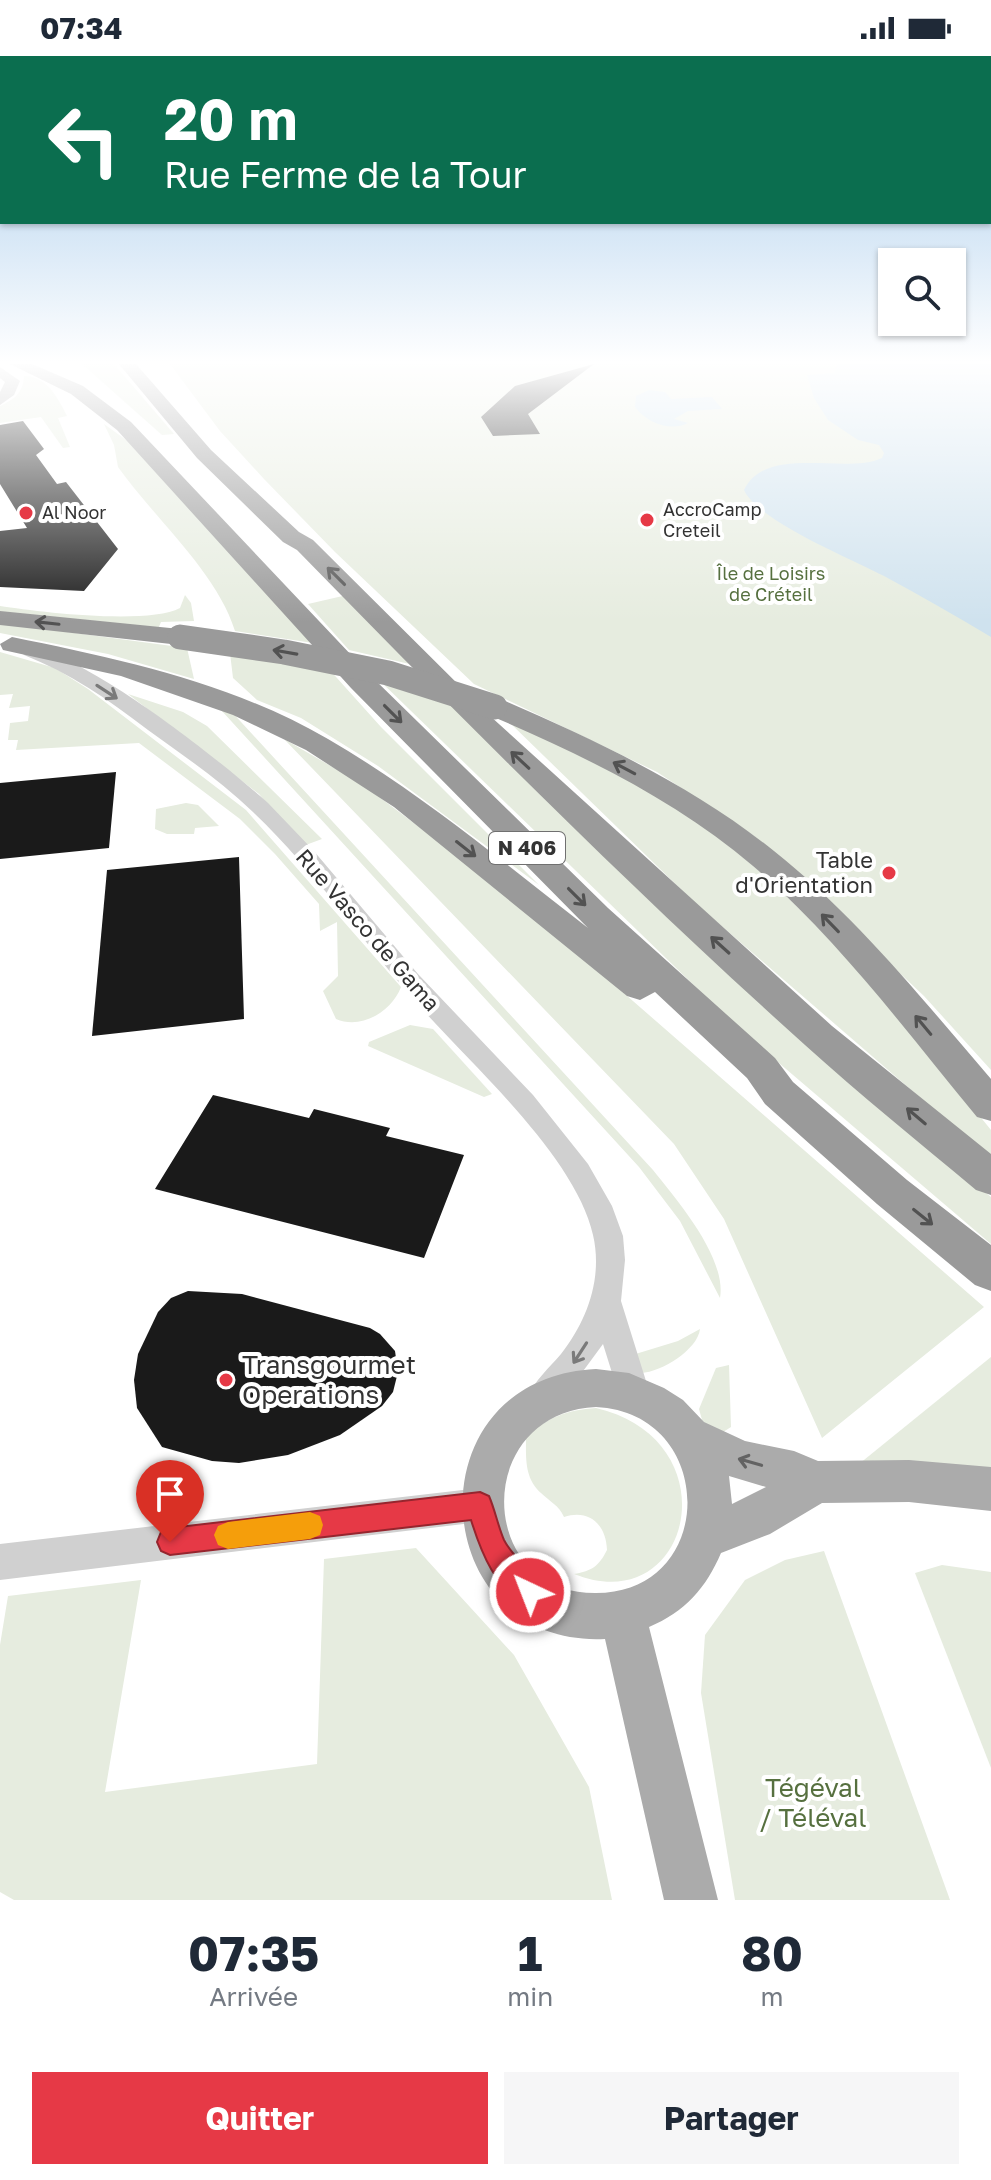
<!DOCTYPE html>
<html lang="fr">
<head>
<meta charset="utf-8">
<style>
	:root { --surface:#fff; --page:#f6f6f7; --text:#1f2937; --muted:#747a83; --accent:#e63946 }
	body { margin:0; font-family:"Golos Text",sans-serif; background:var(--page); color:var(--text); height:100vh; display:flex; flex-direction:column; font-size:30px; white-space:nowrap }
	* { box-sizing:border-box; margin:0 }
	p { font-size:26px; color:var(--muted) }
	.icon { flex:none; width:44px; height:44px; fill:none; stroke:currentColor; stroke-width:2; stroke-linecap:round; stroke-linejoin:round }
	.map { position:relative; height:1844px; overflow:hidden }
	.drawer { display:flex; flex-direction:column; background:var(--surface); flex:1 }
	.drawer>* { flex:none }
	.banner { position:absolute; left:0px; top:0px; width:992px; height:168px; box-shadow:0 2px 6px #0004; background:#0b6e4f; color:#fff; overflow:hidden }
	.fabs { position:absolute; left:878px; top:192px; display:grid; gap:16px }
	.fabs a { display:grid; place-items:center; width:88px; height:88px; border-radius:0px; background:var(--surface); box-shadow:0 2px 6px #0004; font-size:40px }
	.pin { position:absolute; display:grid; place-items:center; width:68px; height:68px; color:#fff; margin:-82px -34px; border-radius:50% 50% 50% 0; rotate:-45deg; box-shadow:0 0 8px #0007 }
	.pin .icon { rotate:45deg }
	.me { position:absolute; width:88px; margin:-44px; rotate:317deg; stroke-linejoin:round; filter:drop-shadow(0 0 6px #0008) }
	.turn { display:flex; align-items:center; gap:28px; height:168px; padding:0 32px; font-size:36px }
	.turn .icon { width:104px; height:104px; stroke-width:2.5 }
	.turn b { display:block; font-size:56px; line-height:68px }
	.eta { display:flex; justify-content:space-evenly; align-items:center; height:136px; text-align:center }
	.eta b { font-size:48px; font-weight:700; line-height:56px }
	.primary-button { display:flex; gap:16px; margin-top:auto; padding:16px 32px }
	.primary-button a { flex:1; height:92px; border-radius:0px; background:var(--accent); color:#fff; font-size:32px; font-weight:700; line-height:92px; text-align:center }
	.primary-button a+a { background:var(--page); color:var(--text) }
	.status { display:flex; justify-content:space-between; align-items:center; height:56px; padding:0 40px; background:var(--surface); direction:ltr }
	.status svg { height:22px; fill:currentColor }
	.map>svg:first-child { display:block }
	.green { fill:#e6ecdf }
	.water { fill:#cfe2ee }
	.building { fill:#1a1a1a }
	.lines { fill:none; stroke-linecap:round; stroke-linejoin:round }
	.minor { fill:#d0d0d0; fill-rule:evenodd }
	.major { fill:#ababab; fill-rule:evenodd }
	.highway { fill:#9a9a9a; fill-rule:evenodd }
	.highway-bridge { stroke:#9a9a9a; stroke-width:25 }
	.oneway { stroke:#525252 }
	.oneway2 { stroke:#7a7a7a }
	.oneway3 { stroke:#636363 }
	.route { fill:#e63946; stroke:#96252e; stroke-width:2 }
	.slow { fill:#f59e0b }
	.poi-dot { fill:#e63946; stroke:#fff; stroke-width:3 }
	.labels { text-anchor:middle; stroke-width:8; stroke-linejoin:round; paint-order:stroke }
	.far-poi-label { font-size:18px; fill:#333; stroke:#fff; text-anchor:start }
	.far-park-label { font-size:18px; fill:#56703f; stroke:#fff }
	.shield { fill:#fff; stroke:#707070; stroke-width:2 }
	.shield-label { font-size:20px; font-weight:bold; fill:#333 }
	.poi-label { font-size:22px; fill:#333; stroke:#fff; text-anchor:end }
	.street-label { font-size:22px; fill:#333; stroke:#fff }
	.near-poi-label { font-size:26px; fill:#333; stroke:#fff; text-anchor:start }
	.near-park-label { font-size:26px; fill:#56703f; stroke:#fff }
</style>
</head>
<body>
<div class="status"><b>07:34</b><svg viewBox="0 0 49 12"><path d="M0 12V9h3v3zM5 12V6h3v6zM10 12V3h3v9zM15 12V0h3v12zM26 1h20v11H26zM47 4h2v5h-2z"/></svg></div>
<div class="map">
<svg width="991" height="1844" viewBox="0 0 991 1844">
	<rect width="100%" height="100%" fill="#fff"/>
	<!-- green -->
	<g class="green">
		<polygon points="82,308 114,308 174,378 162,379"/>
		<polygon points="170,308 991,308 991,1014 924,940 754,780 657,716 474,628 335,496 264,423 220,375"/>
		<path d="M24 320C47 320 58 342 67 360L58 362 70 391 63 392 41 361 0 367V350C15 343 23 337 24 320Z"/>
		<path d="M104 368 136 391 313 587 235 575C217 516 154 462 118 411L114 389Z"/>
		<path d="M185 539 191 547 194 565 161 566 158 573 0 557V550C38 556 148 569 180 552Z"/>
		<polygon points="347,539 414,609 349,594 308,548"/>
		<polygon points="0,567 187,592 194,623 108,598 0,577"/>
		<path d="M0 596 55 612 88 633 246 754 401 931C392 955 362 974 336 963L323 935 338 920 337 866 320 875 319 848 275 798 240 763 139 687 16 694 18 684H8L10 667 28 665 30 650 9 652 13 638 0 639Z"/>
		<polygon points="230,597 328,612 381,671 539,829 378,710 301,662 257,644 233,622"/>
		<polygon points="377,622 455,647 825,1005 991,1141 991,1188 738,972"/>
		<polygon points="128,638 183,656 207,670 322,783 303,790 259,738"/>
		<path d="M221 654H230L653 1114C677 1144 727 1202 720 1242L680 1165 639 1111Z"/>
		<path d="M506 663C576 697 651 730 713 777 821 860 906 969 991 1074V1103L695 847Z"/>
		<polygon points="284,683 362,728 524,850 984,1251 822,1382 724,1163 674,1088"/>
		<polygon points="186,747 198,749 219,770 195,772 194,778 167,778 155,773 156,753"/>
		<polygon points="410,969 433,973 492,1038 484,1041 368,990 369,986"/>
		<path d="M700 1273C698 1293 662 1316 641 1317L629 1300 678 1285Z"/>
		<polygon points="991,1301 991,1415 859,1408"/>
		<polygon points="729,1309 731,1371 720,1378 704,1371 699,1353 716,1312"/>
		<path d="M596 1352C733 1384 692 1565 574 1518 592 1515 599 1510 607 1494 606 1468 589 1453 564 1461 559 1449 550 1446 541 1437 524 1422 526 1401 526 1380 549 1361 567 1354 596 1352Z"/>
		<polygon points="416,1492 514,1599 589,1731 612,1844 14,1844 0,1836 0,1589 8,1540 141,1524 105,1736 317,1708 324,1503"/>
		<polygon points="824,1495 950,1844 735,1844 701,1637 705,1579 745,1524 785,1504"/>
		<polygon points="942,1509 991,1516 991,1712 915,1517"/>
	</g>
	<!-- water -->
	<g class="water">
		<path d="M838 308H991V581C956 560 919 539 884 520 852 503 758 465 744 434 766 388 846 419 882 402L884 397 879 389 858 384 828 364 814 342 807 319 834 317Z"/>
		<path d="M649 334 665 336 671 343 712 341 722 353 688 355 674 363 688 367C671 376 647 367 635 351L636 340Z"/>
	</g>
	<!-- building -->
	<g class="building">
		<polygon points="594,308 528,358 540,378 493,380 481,361 515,330"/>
		<polygon points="23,365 44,393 36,399 57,428 66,426 118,493 84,535 0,531 0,475 27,472 0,428 0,369"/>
		<polygon points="116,716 109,792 0,803 0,727"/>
		<polygon points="239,801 244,963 92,980 107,814"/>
		<polygon points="213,1039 309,1062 314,1053 390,1072 386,1080 464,1099 424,1202 155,1133"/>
		<polygon points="188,1235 242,1238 370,1272 380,1278 395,1295 398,1316 393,1336 382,1350 340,1379 288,1399 239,1407 212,1405 162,1391 137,1352 134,1324 138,1298 158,1256 171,1242"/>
	</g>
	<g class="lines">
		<!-- minor -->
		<g class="minor">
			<path d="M30 590C96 606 216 701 268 747L313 794 418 918 533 1039 588 1108 612 1150 623 1180 625 1204 621 1245 651 1341 647 1352 635 1356 623 1352 603 1288 556 1352 544 1356 532 1352 528 1341C535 1324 549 1312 561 1298 587 1265 603 1222 593 1179 576 1102 475 1012 423 954 365 889 316 816 253 756 221 725 184 700 148 674 109 644 70 617 24 599L21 595Z"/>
			<polygon points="480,1432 492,1437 497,1449 492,1461 480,1466 0,1524 0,1488"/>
		</g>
		<!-- major -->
		<g class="major">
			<polygon points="0,311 20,325 14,339 0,349 0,336 5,326 0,322"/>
			<path d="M596 1313 629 1317 664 1332 683 1344 704 1366 745 1385 794 1395 818 1405 909 1404 991 1411V1455L909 1446 822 1447 770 1478 721 1497C706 1532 685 1556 649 1571L718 1844H664L605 1583C425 1592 409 1322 596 1313ZM596 1351C718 1357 718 1537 596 1537 475 1538 472 1357 596 1351ZM729 1420 766 1431 732 1448Z"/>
		</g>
		<!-- highway -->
		<g class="highway">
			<path d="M10 308H32L83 330 131 366 371 620 608 852 775 1002 793 1026 907 1124 991 1189V1235L975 1229 877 1148 765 1048 747 1022 655 936 640 944 627 940 394 751 306 694 233 659 121 620 3 594 0 588 12 581C120 603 232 627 328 683 421 737 504 807 588 872L351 632 117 374 71 338Z"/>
			<path d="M119 308H136L211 394 299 476 313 484 482 652 485 645H505C599 686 693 730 774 795 856 860 923 944 991 1023V1065L977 1061C906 975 838 883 753 810 676 744 582 699 489 659L832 970 991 1098V1139L976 1134C919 1086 860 1039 805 989 629 831 462 663 297 494L283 486 197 402Z"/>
			<polygon points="0,555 180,573 193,581 180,589 0,569"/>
		</g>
		<!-- highway-bridge -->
		<polyline class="highway-bridge" points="180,581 284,596 388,617 495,651"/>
	</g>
	<!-- one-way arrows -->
	<defs><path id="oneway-shaft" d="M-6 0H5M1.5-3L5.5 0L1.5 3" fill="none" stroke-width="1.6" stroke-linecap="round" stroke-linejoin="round" transform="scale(2)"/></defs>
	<g class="oneway">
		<use href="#oneway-shaft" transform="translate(336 520) rotate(-135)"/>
		<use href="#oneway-shaft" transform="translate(47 567) rotate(-174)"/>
		<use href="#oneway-shaft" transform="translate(285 596) rotate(-170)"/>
		<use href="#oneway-shaft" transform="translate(393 658) rotate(45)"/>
		<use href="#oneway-shaft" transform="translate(520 704) rotate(-137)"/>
		<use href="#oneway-shaft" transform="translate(624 712) rotate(-152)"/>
		<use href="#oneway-shaft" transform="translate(466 793) rotate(38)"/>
		<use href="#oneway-shaft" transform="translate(577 841) rotate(45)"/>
		<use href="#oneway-shaft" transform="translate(830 867) rotate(-134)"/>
		<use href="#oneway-shaft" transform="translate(720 889) rotate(-138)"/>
		<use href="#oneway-shaft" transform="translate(923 969) rotate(-130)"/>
		<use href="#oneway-shaft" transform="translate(916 1060) rotate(-140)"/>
		<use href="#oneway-shaft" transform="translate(923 1161) rotate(39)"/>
	</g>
	<g class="oneway2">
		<use href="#oneway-shaft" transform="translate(107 636) rotate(33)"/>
		<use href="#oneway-shaft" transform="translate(580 1297) rotate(123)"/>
	</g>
	<use class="oneway3" href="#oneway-shaft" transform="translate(750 1406) rotate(-164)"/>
	<!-- sky -->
	<linearGradient id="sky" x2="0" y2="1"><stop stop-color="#9ec6ea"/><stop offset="0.54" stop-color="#fff"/><stop offset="1" stop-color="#fff" stop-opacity="0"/></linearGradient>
	<rect width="991" height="566" fill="url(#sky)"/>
	<!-- route -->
	<path class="route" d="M480 1436 489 1440C495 1454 498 1470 504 1484 514 1504 536 1517 544 1536L540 1546 530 1550C496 1536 481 1496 471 1464L170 1499 161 1495 157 1486 161 1476 170 1472Z"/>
	<!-- slow -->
	<polygon class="slow" points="310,1456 320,1460 323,1469 320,1479 310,1483 228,1493 218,1489 214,1479 218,1470 228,1466"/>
	<!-- markers -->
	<g class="poi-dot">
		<circle cx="26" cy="457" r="8"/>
		<circle cx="647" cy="464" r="8"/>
		<circle cx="889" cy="817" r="8"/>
		<circle cx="226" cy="1324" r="8"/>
	</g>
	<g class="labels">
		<!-- far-poi labels -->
		<g class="far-poi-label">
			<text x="663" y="460">AccroCamp<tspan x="663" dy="21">Creteil</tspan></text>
			<text x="42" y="463">Al Noor</text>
		</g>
		<!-- far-park labels -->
		<g class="far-park-label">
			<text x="771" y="524">Île de Loisirs<tspan x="771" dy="21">de Créteil</tspan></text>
		</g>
		<!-- shield labels -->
		<rect class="shield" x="489" y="776" width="76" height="32" rx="6"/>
		<g class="shield-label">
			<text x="527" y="799">N 406</text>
		</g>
		<!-- poi labels -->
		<g class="poi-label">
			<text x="873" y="812">Table<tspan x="873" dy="25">d'Orientation</tspan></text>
		</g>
		<!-- street labels -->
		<g class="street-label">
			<text transform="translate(368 874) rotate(49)" y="8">Rue Vasco de Gama</text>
		</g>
		<!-- near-poi labels -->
		<g class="near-poi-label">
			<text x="242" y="1318">Transgourmet<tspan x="242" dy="30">Operations</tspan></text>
		</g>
		<!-- near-park labels -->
		<g class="near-park-label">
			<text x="813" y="1741">Tégéval<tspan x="813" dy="30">/ Téléval</tspan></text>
		</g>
	</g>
</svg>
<div class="fabs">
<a><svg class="icon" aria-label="search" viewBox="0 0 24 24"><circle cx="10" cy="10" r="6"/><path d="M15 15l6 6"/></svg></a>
</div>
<div class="pin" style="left:170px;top:1486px;background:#d93025"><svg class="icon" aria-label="arrive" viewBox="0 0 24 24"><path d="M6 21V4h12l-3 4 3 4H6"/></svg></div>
<svg class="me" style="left:530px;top:1536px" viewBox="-20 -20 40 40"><circle r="17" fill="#e63946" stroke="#fff" stroke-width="3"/><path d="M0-11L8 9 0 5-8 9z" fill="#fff"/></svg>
<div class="banner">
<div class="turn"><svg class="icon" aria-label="left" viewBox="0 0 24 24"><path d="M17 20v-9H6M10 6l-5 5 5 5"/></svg><div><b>20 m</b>Rue Ferme de la Tour</div></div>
</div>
</div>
<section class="drawer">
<div class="eta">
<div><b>07:35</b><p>Arrivée</p></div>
<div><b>1</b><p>min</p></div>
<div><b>80</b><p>m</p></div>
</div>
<div class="primary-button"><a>Quitter</a><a>Partager</a></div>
</section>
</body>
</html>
